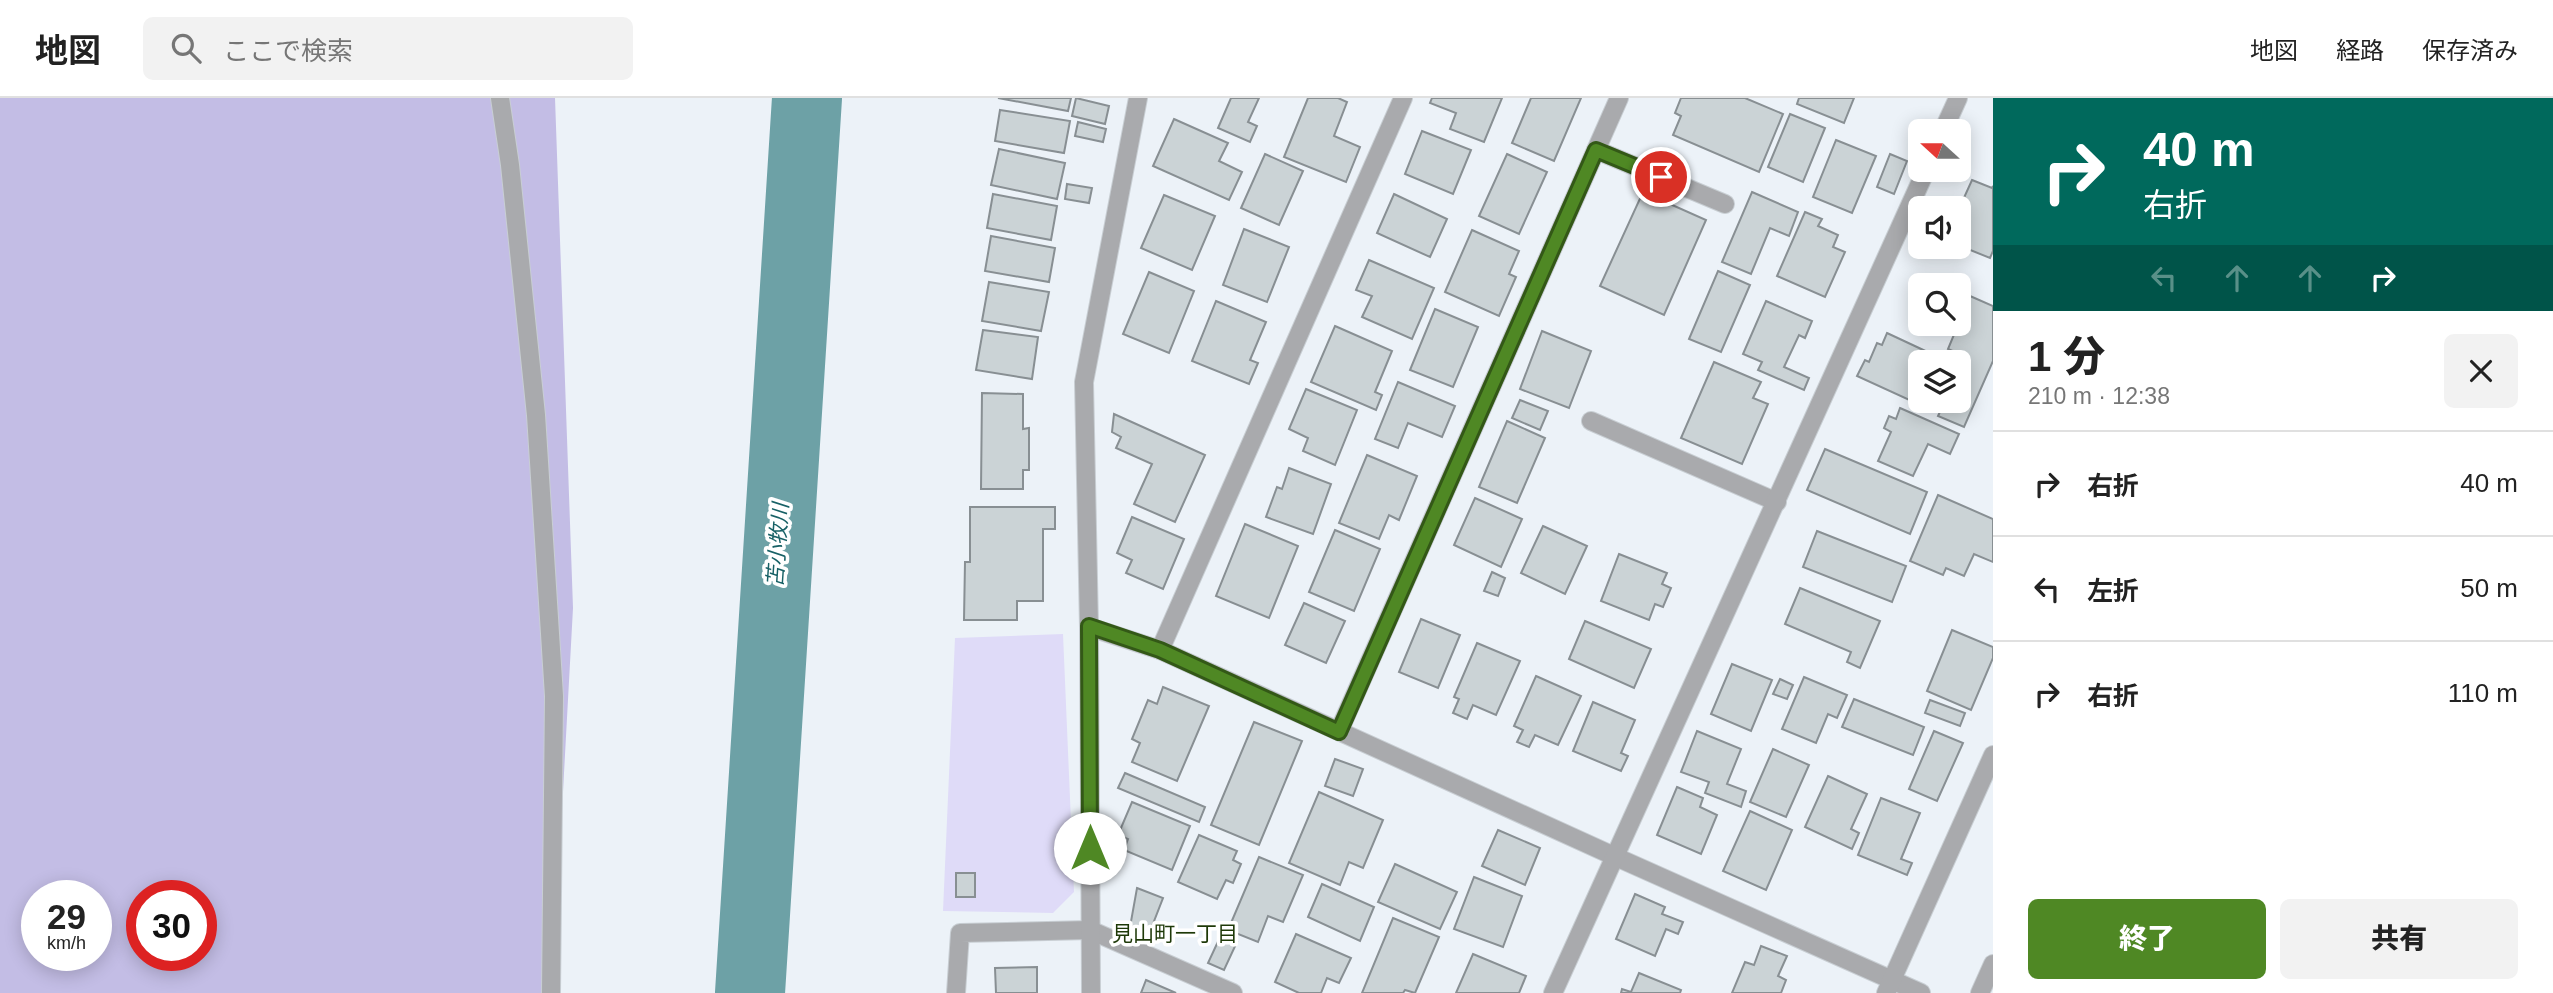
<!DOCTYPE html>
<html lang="ja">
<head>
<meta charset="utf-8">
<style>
	:root { --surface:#fff; --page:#f2f2f2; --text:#222; --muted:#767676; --line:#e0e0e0; --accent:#4f8824 }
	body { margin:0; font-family:Arial,"Noto Sans JP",sans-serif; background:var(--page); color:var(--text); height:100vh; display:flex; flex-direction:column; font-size:26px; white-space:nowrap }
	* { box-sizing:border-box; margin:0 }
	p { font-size:23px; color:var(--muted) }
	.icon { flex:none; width:38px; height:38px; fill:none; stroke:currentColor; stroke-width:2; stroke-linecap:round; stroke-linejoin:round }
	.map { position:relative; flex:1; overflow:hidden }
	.details { display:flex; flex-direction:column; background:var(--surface); width:560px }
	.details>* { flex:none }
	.top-card { background:#00695c; color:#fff; overflow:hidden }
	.needle { width:46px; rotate:291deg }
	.tools { position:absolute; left:1908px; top:21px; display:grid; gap:14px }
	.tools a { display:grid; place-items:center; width:63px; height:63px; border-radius:10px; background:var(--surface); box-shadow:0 4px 18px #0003; font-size:35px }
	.speed { position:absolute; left:21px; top:782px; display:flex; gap:14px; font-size:35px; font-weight:700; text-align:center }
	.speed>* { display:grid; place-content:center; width:91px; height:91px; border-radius:50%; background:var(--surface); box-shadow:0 4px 18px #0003; line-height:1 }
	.speed small { font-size:18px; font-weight:400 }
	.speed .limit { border:10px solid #d22; background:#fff; color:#111 }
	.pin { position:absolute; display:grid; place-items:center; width:60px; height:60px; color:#fff; margin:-30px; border:4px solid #fff; border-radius:50%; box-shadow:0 2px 7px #0007 }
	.me { position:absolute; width:77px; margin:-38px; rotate:0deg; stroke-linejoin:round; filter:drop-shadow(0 0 5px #0008) }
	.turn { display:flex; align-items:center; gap:24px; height:147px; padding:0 35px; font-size:32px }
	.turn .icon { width:91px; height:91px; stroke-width:2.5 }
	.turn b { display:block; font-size:49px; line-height:60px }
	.lanes { display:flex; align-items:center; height:66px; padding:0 35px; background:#0003; justify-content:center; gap:35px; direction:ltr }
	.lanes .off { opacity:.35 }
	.round { display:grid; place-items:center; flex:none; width:74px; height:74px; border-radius:10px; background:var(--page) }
	.head { display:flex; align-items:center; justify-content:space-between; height:119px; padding:0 35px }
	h1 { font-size:42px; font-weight:800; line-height:52px }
	.button { display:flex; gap:14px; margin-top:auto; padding:14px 35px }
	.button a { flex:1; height:80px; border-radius:10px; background:var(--accent); color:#fff; font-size:28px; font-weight:800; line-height:80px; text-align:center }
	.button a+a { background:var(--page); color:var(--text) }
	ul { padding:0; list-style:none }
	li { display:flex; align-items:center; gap:21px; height:105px; padding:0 35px; border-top:2px solid var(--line) }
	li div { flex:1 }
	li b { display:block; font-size:26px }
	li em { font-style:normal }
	header { display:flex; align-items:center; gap:42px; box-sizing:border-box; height:98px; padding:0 35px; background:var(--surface); border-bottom:2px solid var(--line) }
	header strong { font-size:33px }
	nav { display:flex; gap:38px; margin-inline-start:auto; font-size:24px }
	.search { width:490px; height:63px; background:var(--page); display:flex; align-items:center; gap:18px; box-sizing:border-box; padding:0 24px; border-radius:10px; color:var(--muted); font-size:26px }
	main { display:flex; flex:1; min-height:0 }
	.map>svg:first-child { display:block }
	.green { fill:#dfdbf8 }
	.forest { fill:#c3bde5; fill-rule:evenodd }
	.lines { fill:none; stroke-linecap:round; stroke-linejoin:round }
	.river { stroke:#6da1a6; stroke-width:70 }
	.building { fill:#cbd3d6; stroke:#888f93; stroke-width:2 }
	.minor-casing { stroke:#c8ced3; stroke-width:20 }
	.minor { stroke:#a9aaad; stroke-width:18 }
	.route-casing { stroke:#335817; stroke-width:18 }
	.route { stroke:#4f8824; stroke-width:12 }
	.labels { text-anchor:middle; stroke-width:7; stroke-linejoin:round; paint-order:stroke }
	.water-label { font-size:21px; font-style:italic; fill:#186166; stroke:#fff }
	.neighbourhood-label { font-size:21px; fill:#1e3908; stroke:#fff }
</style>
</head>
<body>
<header>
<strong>地図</strong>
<div class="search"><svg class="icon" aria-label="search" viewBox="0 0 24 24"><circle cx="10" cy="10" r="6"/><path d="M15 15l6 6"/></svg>ここで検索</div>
<nav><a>地図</a><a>経路</a><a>保存済み</a></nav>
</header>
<main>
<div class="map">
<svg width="1993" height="895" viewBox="0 0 1993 895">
	<rect width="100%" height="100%" fill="#ecf2f8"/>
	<!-- green -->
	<polygon class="green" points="1063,536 1074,794 1053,815 943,813 955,540"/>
	<!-- forest -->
	<path class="forest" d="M0 0H555L573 510 552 895H0ZM37 798H96V858H37ZM142 798H201V858H142Z"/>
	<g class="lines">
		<!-- river -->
		<polyline class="river" points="750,895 807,0"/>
	</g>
	<!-- building -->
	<g class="building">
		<polygon points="998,0 1071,0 1068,13"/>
		<polygon points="1076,0 1109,8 1105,26 1072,18"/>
		<polygon points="1231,0 1259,0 1248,24 1257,28 1250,44 1218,30"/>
		<polygon points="1308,0 1338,0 1347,4 1334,38 1360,49 1346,84 1284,59"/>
		<polygon points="1432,0 1502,0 1484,44 1450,31 1456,15 1430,5"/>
		<polygon points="1531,0 1581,0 1554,63 1512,45"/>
		<polygon points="1681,0 1745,0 1783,16 1759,74 1673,37 1681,18 1675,15"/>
		<polygon points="1799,0 1854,0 1844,25 1797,6"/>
		<polygon points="1000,12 1070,23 1064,55 995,43"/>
		<polygon points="1790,16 1825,30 1803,84 1768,69"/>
		<polygon points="1174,21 1228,45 1219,63 1242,74 1229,102 1153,68"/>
		<polygon points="1078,24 1106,31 1103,44 1075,38"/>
		<polygon points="1422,33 1471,52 1453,96 1405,76"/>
		<polygon points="1836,42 1876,58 1852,115 1813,99"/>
		<polygon points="999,51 1065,65 1057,101 991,87"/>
		<polygon points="1265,56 1303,73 1279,127 1241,110"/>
		<polygon points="1507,56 1547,74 1519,136 1479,118"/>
		<polygon points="1890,56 1907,63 1894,96 1877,89"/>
		<polygon points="1972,82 1992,90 1993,88 1993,153 1990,160 1958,147 1958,113"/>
		<polygon points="1067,86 1092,90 1089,105 1065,101"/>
		<polygon points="1643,94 1706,122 1664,217 1600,188"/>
		<polygon points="1752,94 1798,114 1789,138 1770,130 1751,176 1722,164"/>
		<polygon points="993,96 1057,108 1051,142 987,130"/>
		<polygon points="1394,96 1447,121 1430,159 1377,135"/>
		<polygon points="1164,97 1215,118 1192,172 1141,150"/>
		<polygon points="1805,114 1822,121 1818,128 1838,137 1833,149 1845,154 1825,199 1777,178"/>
		<polygon points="1244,131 1289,149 1267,204 1223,187"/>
		<polygon points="1472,132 1519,153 1509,176 1516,179 1499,218 1445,194"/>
		<polygon points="991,138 1055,150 1049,184 985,173"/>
		<polygon points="1369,162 1434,190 1412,241 1362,219 1372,198 1356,192"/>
		<polygon points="1718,173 1750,187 1721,254 1689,241"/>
		<polygon points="1149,174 1194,193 1169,255 1123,236"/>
		<polygon points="989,184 1049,194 1041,233 982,223"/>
		<polygon points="1970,198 1993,208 1993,263 1964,329 1938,318 1945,303 1958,303 1958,271 1964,258 1948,251"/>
		<polygon points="1216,203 1266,224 1250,262 1258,265 1249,286 1192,263"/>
		<polygon points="1766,203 1812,223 1805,240 1799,237 1784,269 1809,280 1804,292 1758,272 1762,264 1743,256"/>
		<polygon points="1435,211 1478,229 1453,289 1410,272"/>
		<polygon points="1335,228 1392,253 1375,294 1382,297 1376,312 1311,284"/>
		<polygon points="983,232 1038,239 1032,281 976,272"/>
		<polygon points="1542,233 1591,253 1569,310 1520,291"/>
		<polygon points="1887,235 1949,264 1920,264 1920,303 1933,303 1929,311 1857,278 1865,262 1869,264 1877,245 1882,247"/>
		<polygon points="1714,264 1761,284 1753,300 1768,306 1742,366 1681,340"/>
		<polygon points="1398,284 1455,308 1442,339 1408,325 1398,350 1375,341"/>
		<polygon points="1306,291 1357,312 1335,367 1303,353 1308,340 1289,331"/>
		<polygon points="982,295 1023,296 1023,331 1029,330 1029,372 1023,372 1023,391 981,391"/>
		<polygon points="1520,302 1548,313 1540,332 1512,320"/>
		<polygon points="1900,310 1959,336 1950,356 1928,346 1913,378 1878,363 1891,334 1884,330 1889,318 1896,321"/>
		<polygon points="1114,316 1205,357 1175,424 1134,406 1152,366 1116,350 1121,339 1112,334"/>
		<polygon points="1507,323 1545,340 1517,405 1479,389"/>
		<polygon points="1825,351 1927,394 1910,436 1807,392"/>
		<polygon points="1367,357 1417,378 1399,422 1389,417 1379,441 1339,425"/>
		<polygon points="1289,370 1331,386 1313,436 1266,419 1277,389 1282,391"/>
		<polygon points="1938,397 1993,421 1993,464 1974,456 1964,478 1946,470 1943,477 1910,463"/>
		<polygon points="1475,400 1522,421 1501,469 1454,447"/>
		<polygon points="970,409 1055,409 1055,431 1043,431 1043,503 1017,503 1017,522 964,522 965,464 970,464"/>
		<polygon points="1132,419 1184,441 1163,491 1126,475 1132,462 1117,455"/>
		<polygon points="1245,426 1298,448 1269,520 1216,498"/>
		<polygon points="1543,428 1587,448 1565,496 1521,475"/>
		<polygon points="1335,432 1380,451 1354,513 1309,494"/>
		<polygon points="1817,433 1906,468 1892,504 1803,469"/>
		<polygon points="1619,456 1667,475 1662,486 1671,490 1663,509 1655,506 1649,522 1601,503"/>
		<polygon points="1492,474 1505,480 1498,498 1484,493"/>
		<polygon points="1800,490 1880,523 1860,570 1847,564 1851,554 1785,526"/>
		<polygon points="1304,505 1345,523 1326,565 1285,547"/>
		<polygon points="1421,521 1460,537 1438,590 1399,574"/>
		<polygon points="1585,523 1651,551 1634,590 1569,561"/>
		<polygon points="1952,532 1993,549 1993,560 1971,612 1927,593"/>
		<polygon points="1477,545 1520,563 1496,617 1473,607 1467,621 1453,615 1459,601 1454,599"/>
		<polygon points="1732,566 1772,582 1751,633 1711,616"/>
		<polygon points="1536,578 1581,598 1558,647 1535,637 1529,649 1517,644 1523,632 1514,628"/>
		<polygon points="1804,579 1847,597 1837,620 1828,616 1816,645 1782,631"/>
		<polygon points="1780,581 1793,587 1787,601 1773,596"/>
		<polygon points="1163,589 1209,608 1177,683 1132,664 1140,645 1132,641 1148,602 1157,606"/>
		<polygon points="1854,601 1924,629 1913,657 1842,629"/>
		<polygon points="1930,602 1965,615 1960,628 1925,615"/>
		<polygon points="1593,604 1635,622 1621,655 1628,658 1621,673 1573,653"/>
		<polygon points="1254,624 1302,643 1259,747 1211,727"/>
		<polygon points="1697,633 1741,651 1727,686 1746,693 1741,709 1705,695 1709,684 1681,674"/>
		<polygon points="1934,633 1963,645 1937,703 1909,691"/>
		<polygon points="1773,651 1809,667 1786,719 1750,704"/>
		<polygon points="1335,661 1363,671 1353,698 1325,688"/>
		<polygon points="1125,675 1205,709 1199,724 1118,690"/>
		<polygon points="1828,678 1867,696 1851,731 1859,735 1852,751 1805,729"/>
		<polygon points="1677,689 1703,700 1700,709 1717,717 1701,756 1657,737"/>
		<polygon points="1319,694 1383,722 1363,770 1349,764 1340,787 1289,765"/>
		<polygon points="1881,700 1920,715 1901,761 1912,765 1907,777 1858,757"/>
		<polygon points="1132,704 1190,728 1172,772 1124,752 1128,741 1118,737"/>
		<polygon points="1750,713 1792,732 1766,792 1723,773"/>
		<polygon points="1498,732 1540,750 1525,787 1482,768"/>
		<polygon points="1199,737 1237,753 1233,762 1241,766 1233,785 1226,782 1217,801 1178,784"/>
		<polygon points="1259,759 1303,777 1283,824 1268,818 1258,844 1228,832"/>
		<polygon points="1395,766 1457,794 1440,831 1378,804"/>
		<rect x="956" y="775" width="19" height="24"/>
		<polygon points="1474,779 1522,798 1503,849 1454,831"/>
		<polygon points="1322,786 1374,809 1360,843 1308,819"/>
		<polygon points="1137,790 1163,800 1149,836 1130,829"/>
		<polygon points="1635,796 1665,809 1662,816 1683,824 1678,836 1666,831 1655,858 1616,841"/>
		<polygon points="1393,820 1439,839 1415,895 1405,892 1403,895 1362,895"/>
		<polygon points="1296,836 1351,860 1339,885 1327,880 1321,895 1299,895 1275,884"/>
		<polygon points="1221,837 1237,844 1224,872 1208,865"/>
		<polygon points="1761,848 1787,858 1778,878 1786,882 1781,895 1732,895 1745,864 1754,867"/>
		<polygon points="1473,856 1526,878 1519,895 1456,895"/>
		<polygon points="1037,869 1037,895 996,895 995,870"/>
		<polygon points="1639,875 1681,892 1680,895 1621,895 1622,891 1631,894"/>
		<polygon points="1146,882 1176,895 1141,895"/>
	</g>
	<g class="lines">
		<defs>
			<g id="minor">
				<polyline points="500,0 510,67 536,317 554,598 551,895"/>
				<polyline points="1943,33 1958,0"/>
				<polyline points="1596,52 1725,106"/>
				<polyline points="1591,323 1777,404"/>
				<polyline points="1089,529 1160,552 1616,759 1921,895"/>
				<polyline points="1160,552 1403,0"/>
				<polyline points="1339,633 1619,0"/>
				<polyline points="956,895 960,835 1090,832 1233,895"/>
				<polyline points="1091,895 1089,529 1084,284 1138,0"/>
				<polyline points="1553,895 1926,72"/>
				<polyline points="1886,895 1993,657"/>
				<polyline points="1980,895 1993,866"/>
			</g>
		</defs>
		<!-- minor casing -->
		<use href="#minor" class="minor-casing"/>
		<!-- minor -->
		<use href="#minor" class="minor"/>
	</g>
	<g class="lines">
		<defs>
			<polyline id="route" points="1090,750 1089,528 1160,552 1339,634 1596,52 1661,79"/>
		</defs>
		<!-- route casing -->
		<use href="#route" class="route-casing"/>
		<!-- route -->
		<use href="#route" class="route"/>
	</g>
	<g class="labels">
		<!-- water labels -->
		<g class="water-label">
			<text transform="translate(778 447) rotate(-86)" y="7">苫小牧川</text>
		</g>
		<!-- neighbourhood labels -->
		<g class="neighbourhood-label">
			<text x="1175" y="843">見山町一丁目</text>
		</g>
	</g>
</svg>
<div class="tools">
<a><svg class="needle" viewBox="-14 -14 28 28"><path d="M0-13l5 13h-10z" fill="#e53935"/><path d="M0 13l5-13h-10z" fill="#767676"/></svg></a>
<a><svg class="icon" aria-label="sound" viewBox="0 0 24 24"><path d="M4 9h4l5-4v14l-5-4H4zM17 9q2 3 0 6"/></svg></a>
<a><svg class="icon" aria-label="search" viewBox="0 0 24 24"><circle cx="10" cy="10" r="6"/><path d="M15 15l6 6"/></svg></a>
<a><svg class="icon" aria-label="layers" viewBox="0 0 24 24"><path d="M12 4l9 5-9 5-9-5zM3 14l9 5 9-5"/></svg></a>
</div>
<div class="speed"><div>29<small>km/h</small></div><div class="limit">30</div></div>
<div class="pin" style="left:1661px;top:79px;background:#d93025"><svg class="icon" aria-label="arrive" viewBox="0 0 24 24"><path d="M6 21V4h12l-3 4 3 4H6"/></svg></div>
<svg class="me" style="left:1090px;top:750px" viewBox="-20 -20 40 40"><circle r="19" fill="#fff"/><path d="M0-13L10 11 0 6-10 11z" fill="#4f8824"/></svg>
</div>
<section class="details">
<div class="top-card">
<div class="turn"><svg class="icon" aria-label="right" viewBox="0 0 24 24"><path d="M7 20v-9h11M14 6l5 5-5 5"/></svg><div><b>40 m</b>右折</div></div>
<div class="lanes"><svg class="icon off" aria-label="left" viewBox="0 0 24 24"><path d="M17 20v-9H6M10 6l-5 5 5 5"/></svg><svg class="icon off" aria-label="ahead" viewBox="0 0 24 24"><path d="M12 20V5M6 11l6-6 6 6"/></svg><svg class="icon off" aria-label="ahead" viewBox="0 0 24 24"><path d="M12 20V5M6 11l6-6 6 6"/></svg><svg class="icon" aria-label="right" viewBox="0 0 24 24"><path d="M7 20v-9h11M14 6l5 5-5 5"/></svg></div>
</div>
<div class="head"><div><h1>1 分</h1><p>210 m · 12:38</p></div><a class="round"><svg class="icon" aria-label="close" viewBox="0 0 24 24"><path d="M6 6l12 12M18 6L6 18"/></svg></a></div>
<ul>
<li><svg class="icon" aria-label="right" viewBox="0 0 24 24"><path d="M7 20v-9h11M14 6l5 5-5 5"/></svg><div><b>右折</b></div><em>40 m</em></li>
<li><svg class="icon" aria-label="left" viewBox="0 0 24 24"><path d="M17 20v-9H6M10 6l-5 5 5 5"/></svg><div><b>左折</b></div><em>50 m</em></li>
<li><svg class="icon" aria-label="right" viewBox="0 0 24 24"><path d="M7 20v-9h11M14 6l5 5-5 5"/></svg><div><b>右折</b></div><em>110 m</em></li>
</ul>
<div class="button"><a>終了</a><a>共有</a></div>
</section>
</main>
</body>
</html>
